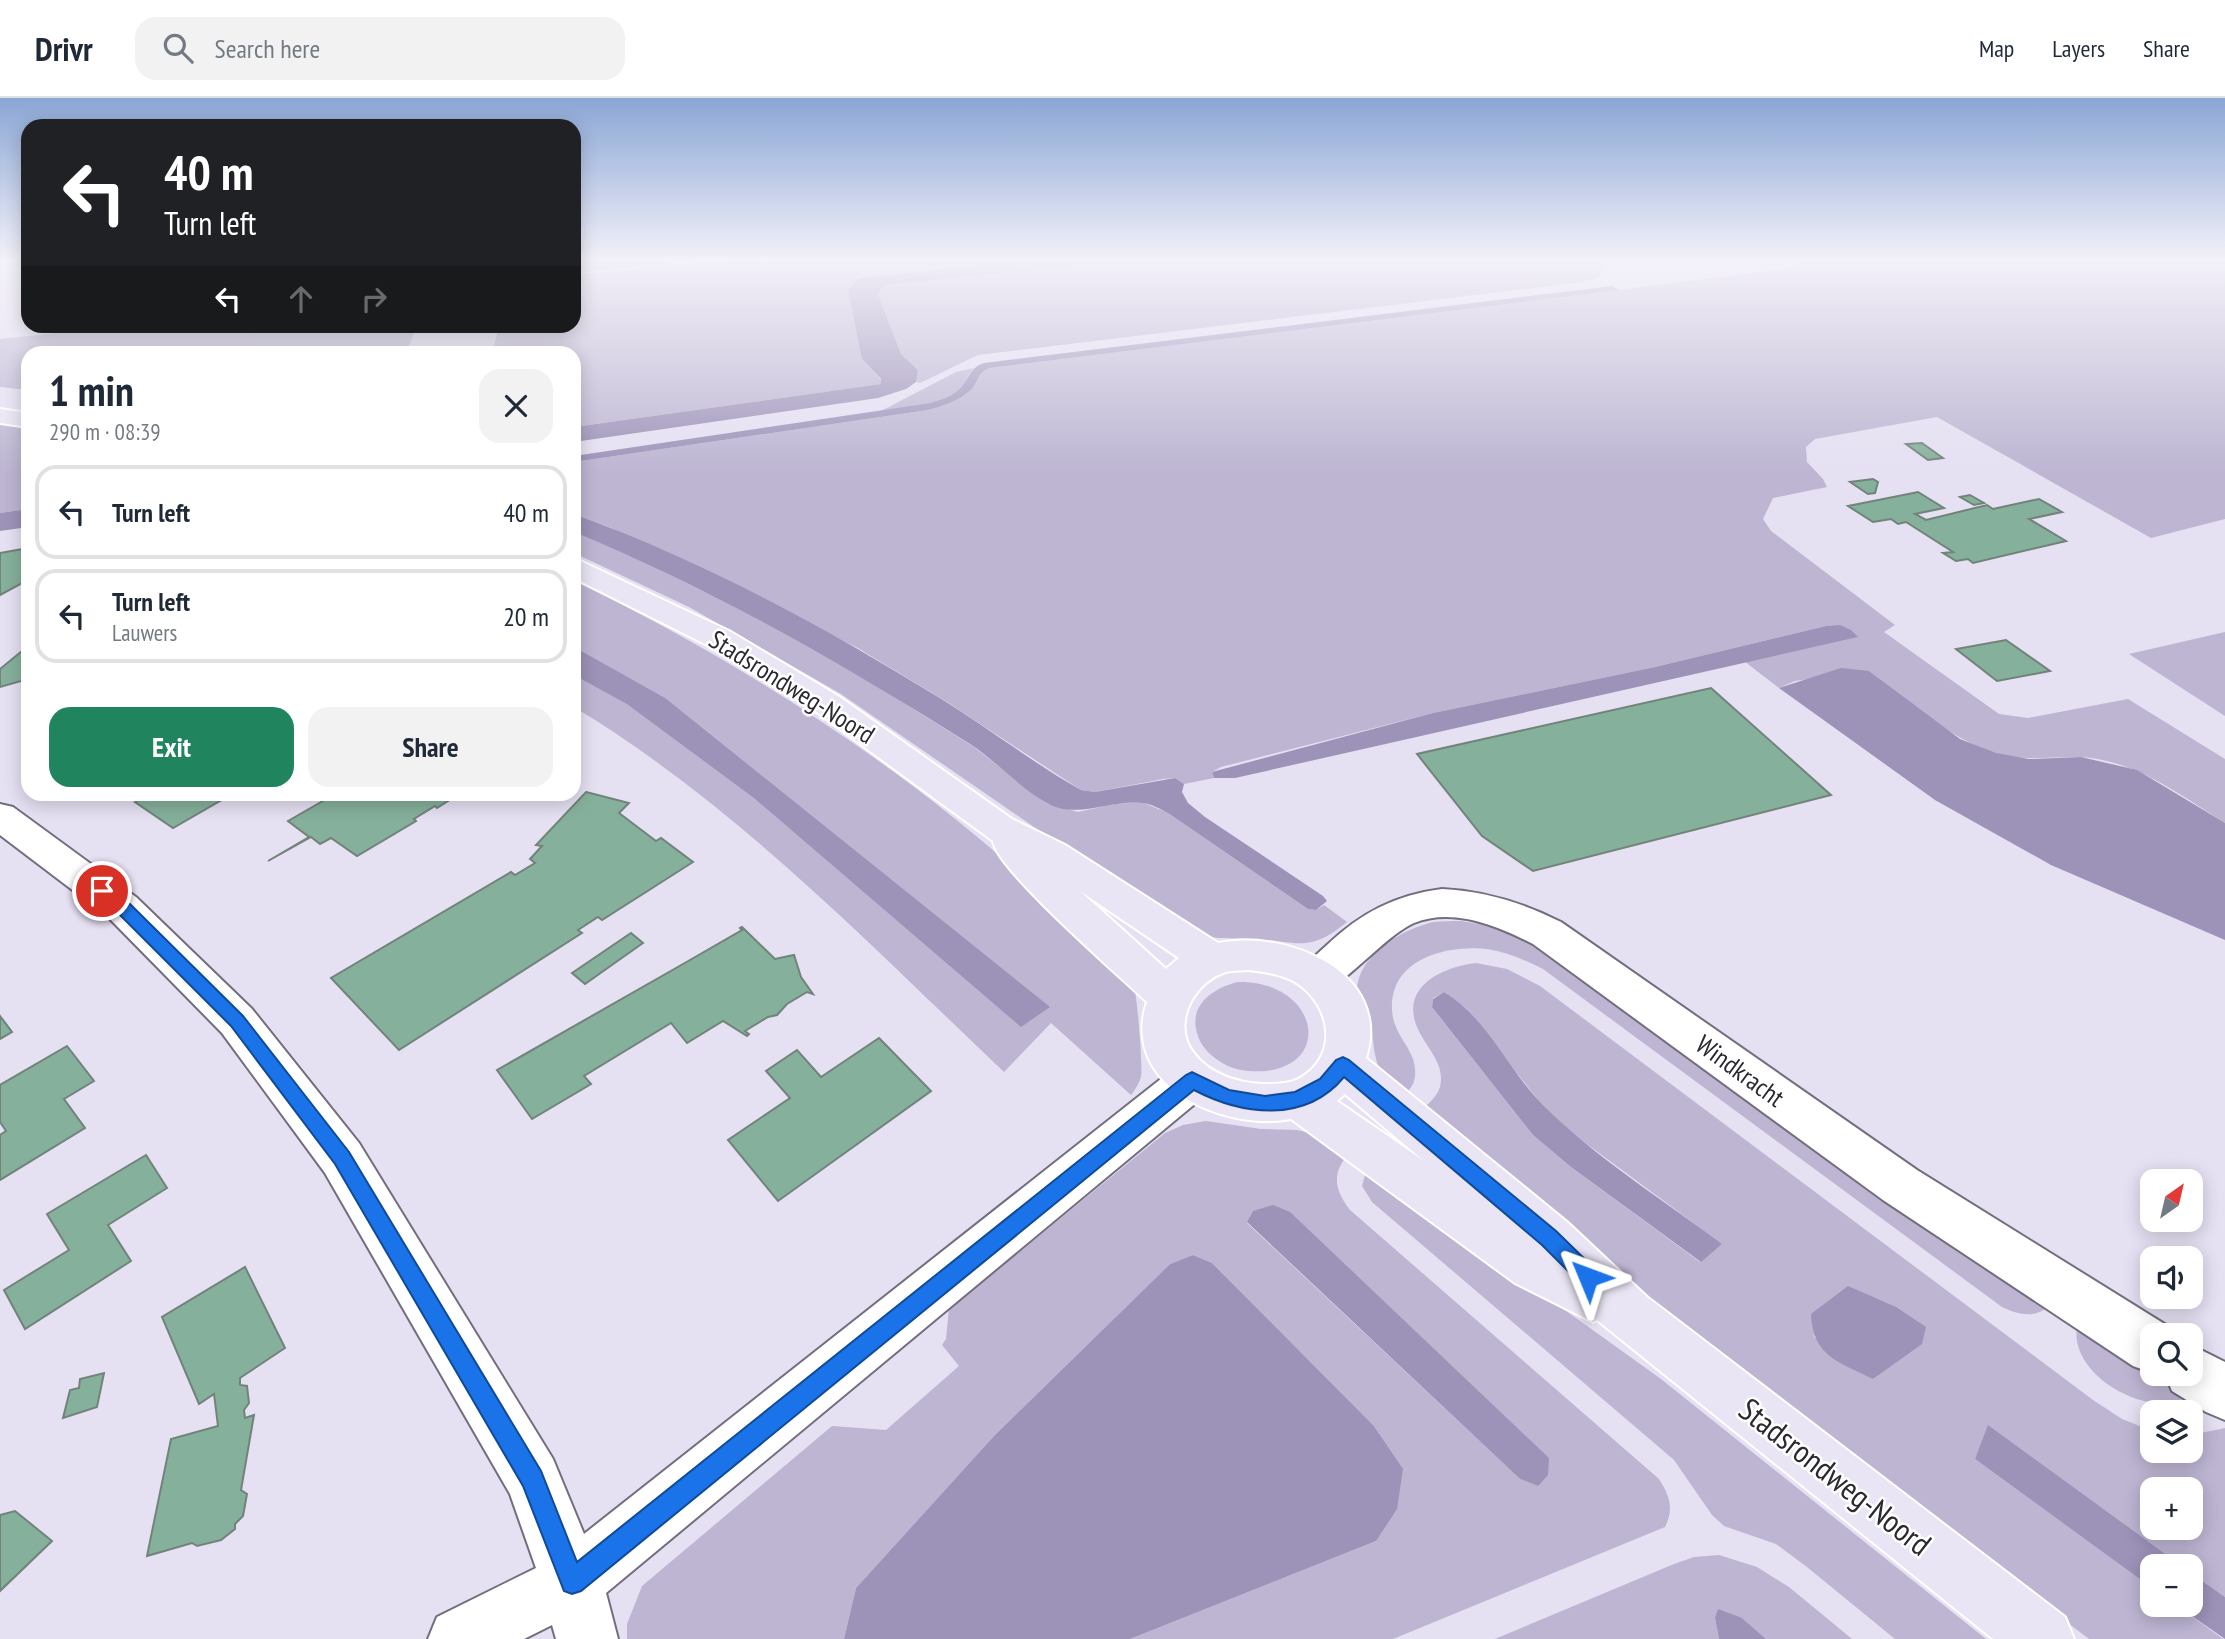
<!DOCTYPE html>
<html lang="en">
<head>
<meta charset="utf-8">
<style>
	:root { --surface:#fff; --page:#f2f2f3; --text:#1f2937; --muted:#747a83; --line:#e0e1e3; --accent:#20845e }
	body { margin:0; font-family:"PT Sans Narrow",sans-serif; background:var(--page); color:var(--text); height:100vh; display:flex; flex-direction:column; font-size:26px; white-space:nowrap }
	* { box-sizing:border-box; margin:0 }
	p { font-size:23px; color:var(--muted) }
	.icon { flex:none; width:38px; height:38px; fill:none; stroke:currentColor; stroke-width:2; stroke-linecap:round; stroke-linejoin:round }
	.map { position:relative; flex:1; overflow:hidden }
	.drawer { position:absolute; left:21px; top:248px; width:560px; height:455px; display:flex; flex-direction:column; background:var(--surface); border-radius:21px; box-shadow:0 4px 18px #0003 }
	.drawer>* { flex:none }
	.hud { position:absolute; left:21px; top:21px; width:560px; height:214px; border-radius:21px; box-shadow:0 4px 18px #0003; background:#202124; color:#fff; overflow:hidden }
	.needle { width:46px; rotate:34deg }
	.tools { position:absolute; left:2140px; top:1071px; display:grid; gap:14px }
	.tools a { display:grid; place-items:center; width:63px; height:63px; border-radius:14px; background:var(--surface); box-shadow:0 4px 18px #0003; font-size:35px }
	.pin { position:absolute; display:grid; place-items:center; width:60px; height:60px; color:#fff; margin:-30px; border:4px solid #fff; border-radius:50%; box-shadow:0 2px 7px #0007 }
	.me { position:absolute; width:77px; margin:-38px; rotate:314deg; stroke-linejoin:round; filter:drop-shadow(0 0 5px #0008) }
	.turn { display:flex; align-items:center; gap:24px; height:147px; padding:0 28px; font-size:32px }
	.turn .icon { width:91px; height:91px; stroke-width:2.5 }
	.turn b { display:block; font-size:49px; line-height:60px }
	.lanes { display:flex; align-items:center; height:66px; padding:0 28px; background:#0003; justify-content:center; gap:35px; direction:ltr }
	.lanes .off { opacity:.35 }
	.round { display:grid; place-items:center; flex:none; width:74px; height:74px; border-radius:21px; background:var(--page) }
	.headline { display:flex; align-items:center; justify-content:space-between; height:119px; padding:0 28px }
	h1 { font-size:42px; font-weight:700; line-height:52px }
	.button { display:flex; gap:14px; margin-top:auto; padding:14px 28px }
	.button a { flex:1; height:80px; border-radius:21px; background:var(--accent); color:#fff; font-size:28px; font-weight:700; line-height:80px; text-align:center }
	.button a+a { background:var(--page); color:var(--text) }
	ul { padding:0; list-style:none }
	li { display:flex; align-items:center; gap:21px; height:94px; margin:0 14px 10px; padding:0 14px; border:4px solid var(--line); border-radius:21px }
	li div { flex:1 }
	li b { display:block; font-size:26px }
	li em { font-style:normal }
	header { display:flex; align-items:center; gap:42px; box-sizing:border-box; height:98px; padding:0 35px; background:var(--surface); border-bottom:2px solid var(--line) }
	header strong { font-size:33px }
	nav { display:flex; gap:38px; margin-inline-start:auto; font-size:24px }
	.search { width:490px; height:63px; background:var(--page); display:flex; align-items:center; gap:18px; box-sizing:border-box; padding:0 24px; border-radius:21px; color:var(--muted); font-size:26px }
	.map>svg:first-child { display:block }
	.green { fill:#bdb5d2; fill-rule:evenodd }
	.water { fill:#9d92b8 }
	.building { fill:#85b09b; stroke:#72837a; stroke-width:2 }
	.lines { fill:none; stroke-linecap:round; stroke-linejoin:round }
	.minor-casing { stroke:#736e7e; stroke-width:4 }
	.major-casing { stroke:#fff; stroke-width:4 }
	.minor { fill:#fff; fill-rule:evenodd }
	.major { fill:#e9e5f4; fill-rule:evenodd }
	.route { fill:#1a73e8; stroke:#114b97; stroke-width:2 }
	.labels { text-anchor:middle; stroke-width:5; stroke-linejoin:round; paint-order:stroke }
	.street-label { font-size:26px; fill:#2b2930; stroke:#fff }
	.near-street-label { font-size:32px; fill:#2b2930; stroke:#fff }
</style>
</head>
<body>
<header>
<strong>Drivr</strong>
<div class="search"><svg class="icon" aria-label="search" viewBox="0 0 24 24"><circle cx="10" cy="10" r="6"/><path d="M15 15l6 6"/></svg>Search here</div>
<nav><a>Map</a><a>Layers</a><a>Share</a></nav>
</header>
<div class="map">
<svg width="2225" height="1541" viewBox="0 0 2225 1541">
	<rect width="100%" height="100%" fill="#e5e0f2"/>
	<!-- green -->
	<g class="green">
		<polygon points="574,160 725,160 574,175"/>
		<polygon points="749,160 1052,160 868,179 862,261 881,282 882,286 574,329 574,256 492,256 499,228 574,228 574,177"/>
		<path d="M1151 160H1601L1604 171C1600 181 1591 182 1581 184L978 257 920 285 916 284 918 272 901 256 878 196 882 189 892 186Z"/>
		<path d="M1790 160H2225V421L2151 440 1937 319 1815 341 1806 349 1807 364 1823 381 1827 389 1773 400 1763 421 1771 433 1895 527 1884 534 1999 616 2028 620 2128 601 2225 661V725C2180 697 2136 662 2080 659 2051 658 2023 664 1995 655 1948 640 1908 602 1869 573L1795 583 1779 590 1744 563 1857 539C1848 528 1840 527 1826 528L1655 569 1433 615 1221 669 1212 674 1214 680 1184 686 1175 680 1163 681 1095 694 1081 692 947 604 856 549 609 429 574 416V364L928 312C943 308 959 303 971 292 979 284 977 274 990 270L1800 169Z"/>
		<polygon points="122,228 417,228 406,255 28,256 28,292 0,289 0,241"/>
		<path d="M974 270C967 277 966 286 957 293 937 309 905 310 881 313L956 274Z"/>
		<polygon points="0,326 28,330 28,411 0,415"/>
		<path d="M574 434 646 464 723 501 872 585 974 649 1046 705 1078 714 1115 706 1142 704 1168 715 1308 811 1316 812 1324 807 1347 824C1308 856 1298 843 1253 841 1234 840 1217 842 1198 836L1050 740 841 596 689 509 574 455Z"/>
		<path d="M574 483C752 568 932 687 1073 825 1085 837 1127 873 1133 885 1137 892 1143 970 1141 979 1139 985 1135 992 1131 997L1051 925 1004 974C868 845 736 707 574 609Z"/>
		<polygon points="2225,534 2225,618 2129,556"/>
		<path d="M1461 823 1501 830 1536 847 2050 1207C2036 1221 2019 1217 2002 1209L1543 871C1525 862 1507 854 1487 851 1445 847 1390 861 1392 912 1393 937 1414 950 1415 971 1416 984 1412 990 1402 999 1377 978 1375 963 1372 933 1370 920 1360 910 1358 897 1352 861 1403 830 1434 824 1443 823 1452 823 1461 823Z"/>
		<path d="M1476 865 1507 871 1540 888 2093 1302 2122 1321 2152 1333V1353H2191V1337L2225 1330V1499L2191 1475V1468H2182L1989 1328 1975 1361 2152 1490V1507H2176L2223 1541H2089L1768 1296 1419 1014C1427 1007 1437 999 1440 989 1446 965 1425 949 1417 929 1400 888 1443 869 1476 865ZM1444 894 1465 910 1540 1004 1572 1035 1722 1146 1700 1164 1571 1069 1533 1037 1432 909 1433 900ZM1812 1237 1888 1269 1873 1281ZM2152 1391H2191V1430H2152Z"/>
		<path d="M1237 884C1316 882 1335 965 1266 973 1251 974 1237 973 1224 966 1212 959 1201 950 1197 935 1189 907 1212 891 1237 884Z"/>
		<path d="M1206 1023 1261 1031 1297 1032 1314 1036 1348 1057C1331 1076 1335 1092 1350 1112L1659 1381C1670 1398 1674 1411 1665 1429L1393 1541H1130L1376 1443 1373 1327 1212 1165 1193 1157 1170 1166 994 1338 856 1490 844 1541H627V1526L642 1488 832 1328 886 1332 959 1268 942 1247 946 1241 949 1211 1165 1035 1183 1027ZM1253 1113 1538 1388 1520 1381 1247 1125Z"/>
		<polygon points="1367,1070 1661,1281 1986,1541 1895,1541 1807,1469 1776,1446 1724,1428 1712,1417 1674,1362 1372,1104 1362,1088"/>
		<path d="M2078 1224 2152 1272V1276H2158L2191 1297C2179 1303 2168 1307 2155 1305 2118 1301 2067 1266 2078 1224Z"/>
		<polygon points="1719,1457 1757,1469 1789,1489 1852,1541 1766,1541 1742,1520 1715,1520 1719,1541 1495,1541 1674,1466 1694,1459"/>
	</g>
	<!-- water -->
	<g class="water">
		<polygon points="1052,160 1151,160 892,186 882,189 878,196 901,256 918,272 916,284 906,291 878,300 574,344 574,329 881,286 881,281 862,261 848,191 859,181 868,179"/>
		<path d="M1612 188 1619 192 990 270C977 274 979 284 971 292 959 303 943 308 928 312L574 364V358L931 305C940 302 950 299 957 293 969 284 968 270 984 265Z"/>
		<polygon points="28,411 28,429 0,433 0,415"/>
		<path d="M574 416C705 464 825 529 943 602 990 631 1033 665 1081 692L1095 694 1175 680 1184 686 1182 694 1188 705 1205 719 1323 798 1327 803 1316 812 1308 811 1168 715C1160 711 1152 706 1143 705 1109 701 1077 723 1045 704 1018 688 996 663 970 646 843 566 713 491 574 434Z"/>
		<polygon points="1840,527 1851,532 1858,539 1235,680 1214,680 1212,674 1433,615 1655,569 1826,528"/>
		<polygon points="574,549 665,600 1050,909 1021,929 754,700 627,606 574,577"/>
		<polygon points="1841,570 1869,573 1960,641 1996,655 2029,661 2081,659 2137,672 2225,725 2225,842 2051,767 1935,702 1779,590"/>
		<path d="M1444 894C1488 921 1508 972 1543 1007 1596 1060 1662 1101 1722 1146L1701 1164 1571 1069 1533 1037 1432 909 1433 901Z"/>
		<polygon points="1273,1107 1290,1114 1549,1360 1548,1377 1538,1388 1520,1381 1247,1124 1253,1113"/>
		<polygon points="1193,1157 1212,1165 1373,1327 1403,1371 1397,1411 1376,1443 1130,1541 844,1541 856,1490 994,1338 1170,1166"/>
		<path d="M1848 1188 1896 1209 1926 1229 1922 1246 1873 1281C1839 1264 1813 1259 1811 1216Z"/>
		<polygon points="1988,1327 2182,1468 2152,1468 2152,1490 1975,1361"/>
		<polygon points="2191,1475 2225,1499 2225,1541 2176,1507 2191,1507"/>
		<polygon points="1718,1511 1742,1520 1766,1541 1719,1541 1715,1520"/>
	</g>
	<!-- building -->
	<g class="building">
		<polygon points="1922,345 1943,360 1928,362 1906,346"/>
		<polygon points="1873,381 1878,384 1875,395 1868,396 1850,384"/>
		<polygon points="1918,394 1944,410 1915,416 1926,422 1987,407 1993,411 2039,401 2062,414 2029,421 2066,443 1973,465 1968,461 1956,463 1943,455 1953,454 1906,424 1898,426 1891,421 1873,424 1848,408"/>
		<polygon points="1970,397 1984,405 1974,407 1960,399"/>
		<polygon points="28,450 28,482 0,497 0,455"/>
		<polygon points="2006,542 2050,573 1997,583 1956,551"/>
		<polygon points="28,548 28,581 0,589 0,571"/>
		<polygon points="1711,590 1831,697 1533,773 1482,738 1417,656"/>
		<polygon points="586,694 629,705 619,715 656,743 661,740 693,764 602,822 598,819 578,832 582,835 399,952 331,880 511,774 515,777 535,765 530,761 542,748 536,747"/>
		<polygon points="150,696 232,696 173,730 135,704"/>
		<polygon points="335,696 459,696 437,710 435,708 414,721 416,723 357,758 331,740 320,746 311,739 268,763 309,739 288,723"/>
		<polygon points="742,829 775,861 794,857 801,879 813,896 807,894 787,906 777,917 768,919 745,933 749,936 747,938 723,923 687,945 671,925 584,978 591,986 532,1021 497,972 683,866 742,832 740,830"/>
		<polygon points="631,835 643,845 585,886 572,875"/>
		<polygon points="0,918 12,934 0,941"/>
		<polygon points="879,940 931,993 778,1103 728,1042 790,1000 766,973 797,952 821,979"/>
		<polygon points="67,948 94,983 64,1001 85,1030 0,1082 0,1037 6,1033 0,1024 0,987"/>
		<polygon points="146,1057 167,1090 108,1127 131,1163 25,1231 4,1192 69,1152 47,1116"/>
		<polygon points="245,1169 285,1250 240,1280 240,1287 247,1288 249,1305 244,1312 245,1320 254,1317 241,1392 247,1396 243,1418 235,1426 235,1431 221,1442 197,1448 192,1445 147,1458 171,1341 218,1328 214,1296 199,1306 162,1219"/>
		<polygon points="104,1275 97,1309 63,1320 70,1292 79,1290 80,1281"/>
		<polygon points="15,1413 52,1443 0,1493 0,1417"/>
	</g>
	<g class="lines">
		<defs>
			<g id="minor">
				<polygon points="0,706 13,709 136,799 252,911 359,1045 553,1361 584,1436 1176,969 1192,963 1208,969 1215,982 1208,995 606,1495 618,1541 556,1541 552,1527 524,1541 428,1541 437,1519 536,1470 510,1396 325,1075 222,935 108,819 0,737"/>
				<path d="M1442 791C1485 793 1523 805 1561 824L1917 1072 2171 1230 2174 1237H2152V1275L2133 1268 1883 1102 1533 846C1498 828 1453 809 1414 825 1386 837 1337 894 1320 895 1315 895 1309 892 1304 890L1298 879C1305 866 1316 857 1327 847 1361 815 1395 797 1442 791Z"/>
				<polygon points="2191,1247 2225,1264 2225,1322 2206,1314 2172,1293 2165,1276 2191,1276"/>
			</g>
			<g id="major">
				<polygon points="0,311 28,315 28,329 0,325"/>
				<path d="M574 460 729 533 838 598 1012 721 1065 747 1218 845C1286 831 1393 874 1366 960L1567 1124 1647 1199 2065 1519 2074 1541H1993L1597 1222 1593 1224 1515 1185 1291 1021C1223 1034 1119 987 1147 904 1121 879 995 770 993 743L814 612 707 547 574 480ZM1080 793 1179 860 1166 871ZM1249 872C1265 874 1281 876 1295 884 1331 906 1340 957 1300 980 1290 986 1275 986 1263 986 1237 985 1209 976 1193 954 1172 926 1193 886 1223 875 1230 872 1241 873 1249 872ZM1345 996 1424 1063 1337 1003Z"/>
			</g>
		</defs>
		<!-- minor casing -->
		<use href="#minor" class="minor-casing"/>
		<!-- major casing -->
		<use href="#major" class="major-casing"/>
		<!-- minor -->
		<use href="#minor" class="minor"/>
		<!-- major -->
		<use href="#major" class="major"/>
	</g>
	<!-- sky -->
	<linearGradient id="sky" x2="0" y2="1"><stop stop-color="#8aa6d5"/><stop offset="0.43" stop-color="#f3f1f9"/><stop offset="1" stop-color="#f3f1f9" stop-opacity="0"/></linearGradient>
	<rect width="2225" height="376" fill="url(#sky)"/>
	<!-- route -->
	<path class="route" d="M102 788 128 804 243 918 349 1054 541 1373 577 1464 1186 977 1192 974 1229 992 1265 998 1295 994 1320 981 1336 962 1343 959 1349 962 1556 1133 1596 1172 1599 1179 1596 1186 1588 1189 1581 1186 1542 1147 1344 979C1305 1026 1242 1017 1194 992L581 1493 572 1496 564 1493 523 1388 335 1066 231 928 116 813 93 793 96 789Z"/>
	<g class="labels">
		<!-- street labels -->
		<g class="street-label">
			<text transform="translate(792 589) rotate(32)" y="9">Stadsrondweg-Noord</text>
			<text transform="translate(1740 973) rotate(36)" y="9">Windkracht</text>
		</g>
		<!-- near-street labels -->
		<g class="near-street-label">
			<text transform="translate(1835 1379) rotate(38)" y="11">Stadsrondweg-Noord</text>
		</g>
	</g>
</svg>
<div class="tools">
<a><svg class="needle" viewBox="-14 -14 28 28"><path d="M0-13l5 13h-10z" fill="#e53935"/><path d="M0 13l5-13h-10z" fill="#747a83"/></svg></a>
<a><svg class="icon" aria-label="sound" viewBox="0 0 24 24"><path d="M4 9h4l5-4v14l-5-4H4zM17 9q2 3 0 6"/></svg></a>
<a><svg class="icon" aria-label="search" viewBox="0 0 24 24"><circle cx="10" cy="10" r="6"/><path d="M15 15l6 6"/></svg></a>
<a><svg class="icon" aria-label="layers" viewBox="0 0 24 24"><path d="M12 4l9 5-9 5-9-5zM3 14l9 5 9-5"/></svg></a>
<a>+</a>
<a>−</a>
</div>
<div class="pin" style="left:102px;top:793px;background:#d93025"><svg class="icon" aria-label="arrive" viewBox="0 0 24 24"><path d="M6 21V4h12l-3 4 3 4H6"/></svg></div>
<svg class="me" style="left:1588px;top:1179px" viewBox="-20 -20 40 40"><path d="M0-17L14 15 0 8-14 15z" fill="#1a73e8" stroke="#fff" stroke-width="4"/></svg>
<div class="hud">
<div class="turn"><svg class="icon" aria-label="left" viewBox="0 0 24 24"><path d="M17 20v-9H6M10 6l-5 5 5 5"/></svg><div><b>40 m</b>Turn left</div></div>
<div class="lanes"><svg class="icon" aria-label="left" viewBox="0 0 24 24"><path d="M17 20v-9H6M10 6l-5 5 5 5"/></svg><svg class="icon off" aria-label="ahead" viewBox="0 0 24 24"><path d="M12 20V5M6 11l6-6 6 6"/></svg><svg class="icon off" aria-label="right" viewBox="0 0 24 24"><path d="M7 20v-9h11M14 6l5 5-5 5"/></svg></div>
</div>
<section class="drawer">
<div class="headline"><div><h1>1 min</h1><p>290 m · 08:39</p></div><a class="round"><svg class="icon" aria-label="close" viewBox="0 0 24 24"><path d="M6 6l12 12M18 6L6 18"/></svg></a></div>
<ul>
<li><svg class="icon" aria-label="left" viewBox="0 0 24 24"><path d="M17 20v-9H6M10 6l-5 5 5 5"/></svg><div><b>Turn left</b></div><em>40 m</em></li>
<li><svg class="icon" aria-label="left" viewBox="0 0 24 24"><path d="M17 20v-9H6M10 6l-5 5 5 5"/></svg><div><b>Turn left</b><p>Lauwers</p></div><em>20 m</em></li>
</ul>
<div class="button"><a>Exit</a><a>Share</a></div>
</section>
</div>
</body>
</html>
